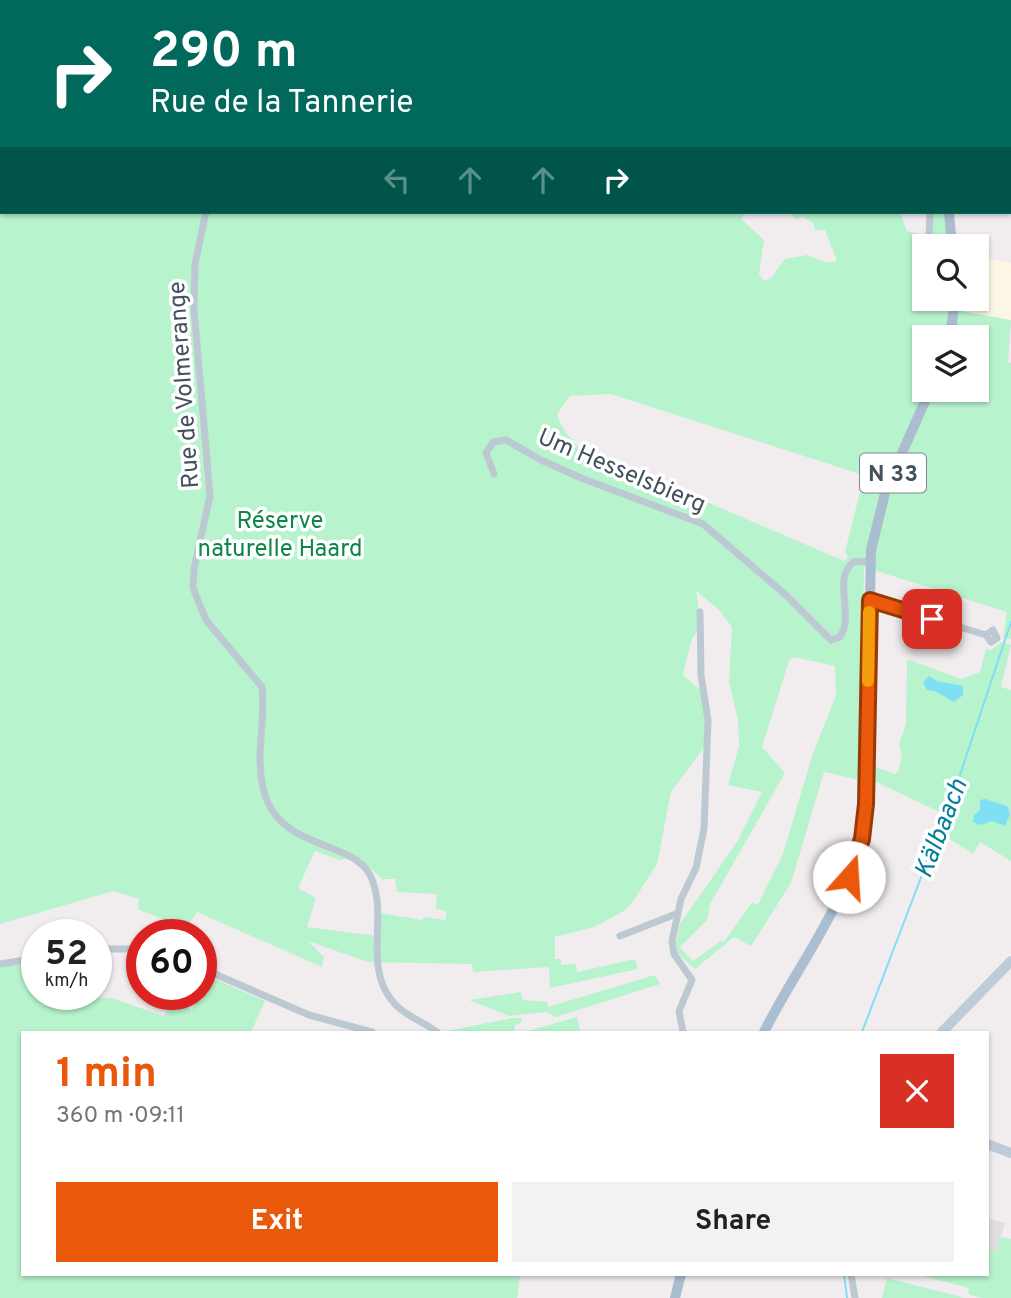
<!DOCTYPE html>
<html lang="en">
<head>
<meta charset="utf-8">
<style>
	:root { --surface:#fff; --page:#f2f2f2; --text:#202124; --muted:#757577; --accent:#ea580c }
	body { margin:0; font-family:Overpass,sans-serif; background:var(--page); color:var(--text); height:100vh; display:flex; flex-direction:column; font-size:26px; white-space:nowrap }
	* { box-sizing:border-box; margin:0 }
	p { font-size:23px; color:var(--muted) }
	.icon { flex:none; width:38px; height:38px; fill:none; stroke:currentColor; stroke-width:2; stroke-linecap:round; stroke-linejoin:round }
	.map { position:relative; flex:1; overflow:hidden }
	.details { position:absolute; left:21px; top:1031px; width:968px; height:245px; display:flex; flex-direction:column; background:var(--surface); border-radius:0px; box-shadow:0 2px 5px #0004 }
	.details>* { flex:none }
	.hud { position:absolute; left:0px; top:0px; width:1012px; height:214px; box-shadow:0 2px 5px #0004; background:#00695c; color:#fff; overflow:hidden }
	.fabs { position:absolute; left:912px; top:234px; display:grid; gap:14px }
	.fabs a { display:grid; place-items:center; width:77px; height:77px; border-radius:0px; background:var(--surface); box-shadow:0 2px 5px #0004; font-size:35px }
	.speed { position:absolute; left:21px; top:919px; display:flex; gap:14px; font-size:35px; font-weight:700; text-align:center }
	.speed>* { display:grid; place-content:center; width:91px; height:91px; border-radius:50%; background:var(--surface); box-shadow:0 2px 5px #0004; line-height:1 }
	.speed small { font-size:18px; font-weight:400 }
	.speed .limit { border:10px solid #d22; background:#fff; color:#111 }
	.pin { position:absolute; display:grid; place-items:center; width:60px; height:60px; color:#fff; margin:-30px; border-radius:14px; box-shadow:0 4px 10px #0006 }
	.me { position:absolute; width:77px; margin:-38px; rotate:19deg; stroke-linejoin:round; filter:drop-shadow(0 0 5px #0008) }
	.turn { display:flex; align-items:center; gap:24px; height:147px; padding:0 35px; font-size:32px }
	.turn .icon { width:91px; height:91px; stroke-width:2.5 }
	.turn b { display:block; font-size:49px; line-height:60px }
	.lanes { display:flex; align-items:center; height:66px; padding:0 35px; background:#0003; justify-content:center; gap:35px; direction:ltr }
	.lanes .off { opacity:.35 }
	.round { display:grid; place-items:center; flex:none; width:74px; height:74px; border-radius:0px; background:var(--page) }
	.head { display:flex; align-items:center; justify-content:space-between; height:119px; padding:0 35px }
	h1 { font-size:42px; font-weight:700; line-height:52px; color:var(--accent) }
	.action { display:flex; gap:14px; margin-top:auto; padding:14px 35px }
	.action a { flex:1; height:80px; border-radius:0px; background:var(--accent); color:#fff; font-size:28px; font-weight:700; line-height:80px; text-align:center }
	.action a+a { background:var(--page); color:var(--text) }
	.map>svg:first-child { display:block }
	.commercial { fill:#fef6e5 }
	.education { fill:#e2dee0 }
	.green { fill:#b7f3cd; fill-rule:evenodd }
	.water { fill:#7fdff5 }
	.lines { fill:none; stroke-linecap:round; stroke-linejoin:round }
	.stream { stroke:#7fdff5; stroke-width:2 }
	.street { stroke:#bdc9d2; stroke-width:7 }
	.secondary { stroke:#beccd9; stroke-width:10 }
	.primary { stroke:#aabed0; stroke-width:10 }
	.route-casing { stroke:#983908; stroke-width:18 }
	.route { stroke:#ea580c; stroke-width:12 }
	.slow { stroke:#f59e0b; stroke-width:12 }
	.labels { text-anchor:middle; stroke-width:7; stroke-linejoin:round; paint-order:stroke }
	.shield { fill:#fff; stroke:#7c868e; stroke-width:2 }
	.shield-label { font-size:23px; font-weight:bold; fill:#44525d }
	.street-label { font-size:24px; fill:#44525d; stroke:#fff }
	.park-label { font-size:24px; fill:#0d8647; stroke:#fff }
	.water-label { font-size:26px; font-style:italic; fill:#037f9c; stroke:#fff }
</style>
</head>
<body>
<div class="map">
<svg width="1011" height="1298" viewBox="0 0 1011 1298">
	<rect width="100%" height="100%" fill="#f1edee"/>
	<!-- commercial -->
	<polygon class="commercial" points="977,257 1011,263 1011,320 955,310 955,299 976,299"/>
	<!-- education -->
	<polygon class="education" points="987,1218 1005,1223 996,1252 987,1250"/>
	<!-- green -->
	<g class="green">
		<path d="M0 0H999L2 2V212H745L741 219 764 240 759 274 764 281 771 278 785 259 808 255 826 263 837 261 825 230H815L813 223 803 217 797 220 788 212H900L907 231 929 237 930 212H949L952 247H924V299H955L956 310 1011 320 1008 362 1011 363V639L1003 638 1007 612 864 567 860 780 824 772 791 883 751 946 734 937 695 969 677 953 676 943 680 924 737 842 762 792 728 785 739 746 738 720 729 682 732 627 719 610 696 591 701 624 691 641 683 675 704 693 708 742 671 792 657 864 634 900 624 911 594 927 555 937V959H561V965L576 964 577 972 635 959 638 969 550 988 549 967 473 972 472 964 368 962 308 941 324 957 322 967 197 912 185 929 138 909 139 899 113 891 0 924ZM924 338H976V390H924ZM611 394 860 474 863 480 845 552 848 557 844 561 702 500 674 497 587 461C577 440 564 437 557 414L570 396ZM794 657 835 666 836 695 812 756 783 854 758 905 752 902 724 942 721 941 693 961 680 947 707 920 710 904 785 773 762 747 789 661ZM315 851 339 860C358 854 369 866 382 879H395L397 892 437 894 436 909 446 911V920L423 917V920L379 913 376 936 307 927 316 898 298 888Z"/>
		<polygon points="1002,642 1011,645 1001,687 1011,690 1011,861 980,842 973,854 943,835 948,816 872,780 876,769 873,766 895,774 899,770 902,755 899,745 906,724 907,659 961,679 980,672 986,649 991,650"/>
		<polygon points="37,958 37,994 111,998 164,1016 173,1000 192,1010 208,976 265,1001 251,1032 23,1032 23,1274 520,1274 517,1298 0,1298 0,964"/>
		<polygon points="655,975 660,984 556,1017 546,1012 509,1016 469,1000 521,992 523,1000 547,1002 548,1007"/>
		<polygon points="577,1017 580,1031 585,1032 525,1032"/>
		<polygon points="512,1018 521,1018 522,1022 515,1025 514,1032 442,1032"/>
		<polygon points="1001,1237 1011,1239 1011,1298 982,1298 968,1294 969,1288 915,1274 987,1274 987,1250 996,1252"/>
		<polygon points="887,1278 965,1298 882,1298"/>
	</g>
	<!-- water -->
	<g class="water">
		<polygon points="929,676 937,681 963,686 963,695 954,702 935,691 927,690 923,682"/>
		<polygon points="985,799 1007,806 1010,814 1005,826 992,821 981,825 973,822 974,815 980,810 980,800"/>
	</g>
	<g class="lines">
		<!-- stream -->
		<g class="stream">
			<polyline points="862,1032 959,778 1011,622"/>
			<polyline points="844,1274 847,1298"/>
		</g>
		<!-- street -->
		<g class="street">
			<polyline points="223,0 224,2"/>
			<path d="M206 212 195 264 194 309 210 496 194 569 193 588 206 620 262 687C266 721 255 753 263 788 277 851 352 839 370 875 390 915 361 966 394 1003 406 1017 423 1021 437 1032"/>
			<polyline points="929,237 930,212"/>
			<path d="M494 474 486 453 493 442 506 440 541 460 581 478 703 524 787 596 831 640 840 637C855 614 832 581 853 562L870 561"/>
			<polyline points="870,600 986,635 991,642 997,638 993,630 986,635"/>
			<polyline points="620,936 676,914"/>
			<polyline points="96,949 142,949"/>
			<polyline points="0,964 37,958"/>
			<polyline points="201,968 309,1015 372,1032"/>
			<polyline points="683,1032 679,1011 692,980 674,954 672,941 681,899 696,868 704,829 708,720 701,675 700,612"/>
			<polyline points="851,1274 855,1298"/>
		</g>
		<!-- secondary -->
		<g class="secondary">
			<polyline points="942,1032 1011,961"/>
			<polyline points="987,1144 1011,1153"/>
		</g>
		<!-- primary -->
		<g class="primary">
			<polyline points="997,2 999,0"/>
			<polyline points="949,212 952,247"/>
			<polyline points="950,338 955,299"/>
			<path d="M764 1032C801 958 860 889 866 804L871 550 886 489 930 390"/>
			<polyline points="675,1298 681,1274"/>
		</g>
	</g>
	<g class="lines">
		<defs>
			<polyline id="route" points="849,877 862,839 866,804 870,600 932,619"/>
		</defs>
		<!-- route casing -->
		<use href="#route" class="route-casing"/>
		<!-- route -->
		<use href="#route" class="route"/>
		<!-- slow -->
		<polyline class="slow" points="868,681 869,612"/>
	</g>
	<g class="labels">
		<!-- shield labels -->
		<rect class="shield" x="860" y="453.5" width="66" height="39" rx="5"/>
		<g class="shield-label">
			<text x="893" y="481">N 33</text>
		</g>
		<!-- street labels -->
		<g class="street-label">
			<text transform="translate(183 385) rotate(-94)" y="8">Rue de Volmerange</text>
			<text transform="translate(622 470) rotate(23)" y="8">Um Hesselsbierg</text>
		</g>
		<!-- park labels -->
		<g class="park-label">
			<text x="280" y="528">Réserve<tspan x="280" dy="28">naturelle Haard</tspan></text>
		</g>
		<!-- water labels -->
		<g class="water-label">
			<text transform="translate(940 828) rotate(-69)" y="9">Kälbaach</text>
		</g>
	</g>
</svg>
<div class="fabs">
<a><svg class="icon" aria-label="search" viewBox="0 0 24 24"><circle cx="10" cy="10" r="6"/><path d="M15 15l6 6"/></svg></a>
<a><svg class="icon" aria-label="layers" viewBox="0 0 24 24"><path d="M12 4l9 5-9 5-9-5zM3 14l9 5 9-5"/></svg></a>
</div>
<div class="speed"><div>52<small>km/h</small></div><div class="limit">60</div></div>
<div class="pin" style="left:932px;top:619px;background:#d93025"><svg class="icon" aria-label="arrive" viewBox="0 0 24 24"><path d="M6 21V4h12l-3 4 3 4H6"/></svg></div>
<svg class="me" style="left:849px;top:877px" viewBox="-20 -20 40 40"><circle r="19" fill="#fff"/><path d="M0-13L10 11 0 6-10 11z" fill="#ea580c"/></svg>
<div class="hud">
<div class="turn"><svg class="icon" aria-label="right" viewBox="0 0 24 24"><path d="M7 20v-9h11M14 6l5 5-5 5"/></svg><div><b>290 m</b>Rue de la Tannerie</div></div>
<div class="lanes"><svg class="icon off" aria-label="left" viewBox="0 0 24 24"><path d="M17 20v-9H6M10 6l-5 5 5 5"/></svg><svg class="icon off" aria-label="ahead" viewBox="0 0 24 24"><path d="M12 20V5M6 11l6-6 6 6"/></svg><svg class="icon off" aria-label="ahead" viewBox="0 0 24 24"><path d="M12 20V5M6 11l6-6 6 6"/></svg><svg class="icon" aria-label="right" viewBox="0 0 24 24"><path d="M7 20v-9h11M14 6l5 5-5 5"/></svg></div>
</div>
<section class="details">
<div class="head"><div><h1>1 min</h1><p>360 m · 09:11</p></div><a class="round" style="background:#d93025;color:#fff"><svg class="icon" aria-label="close" viewBox="0 0 24 24"><path d="M6 6l12 12M18 6L6 18"/></svg></a></div>
<div class="action"><a>Exit</a><a>Share</a></div>
</section>
</div>
</body>
</html>
